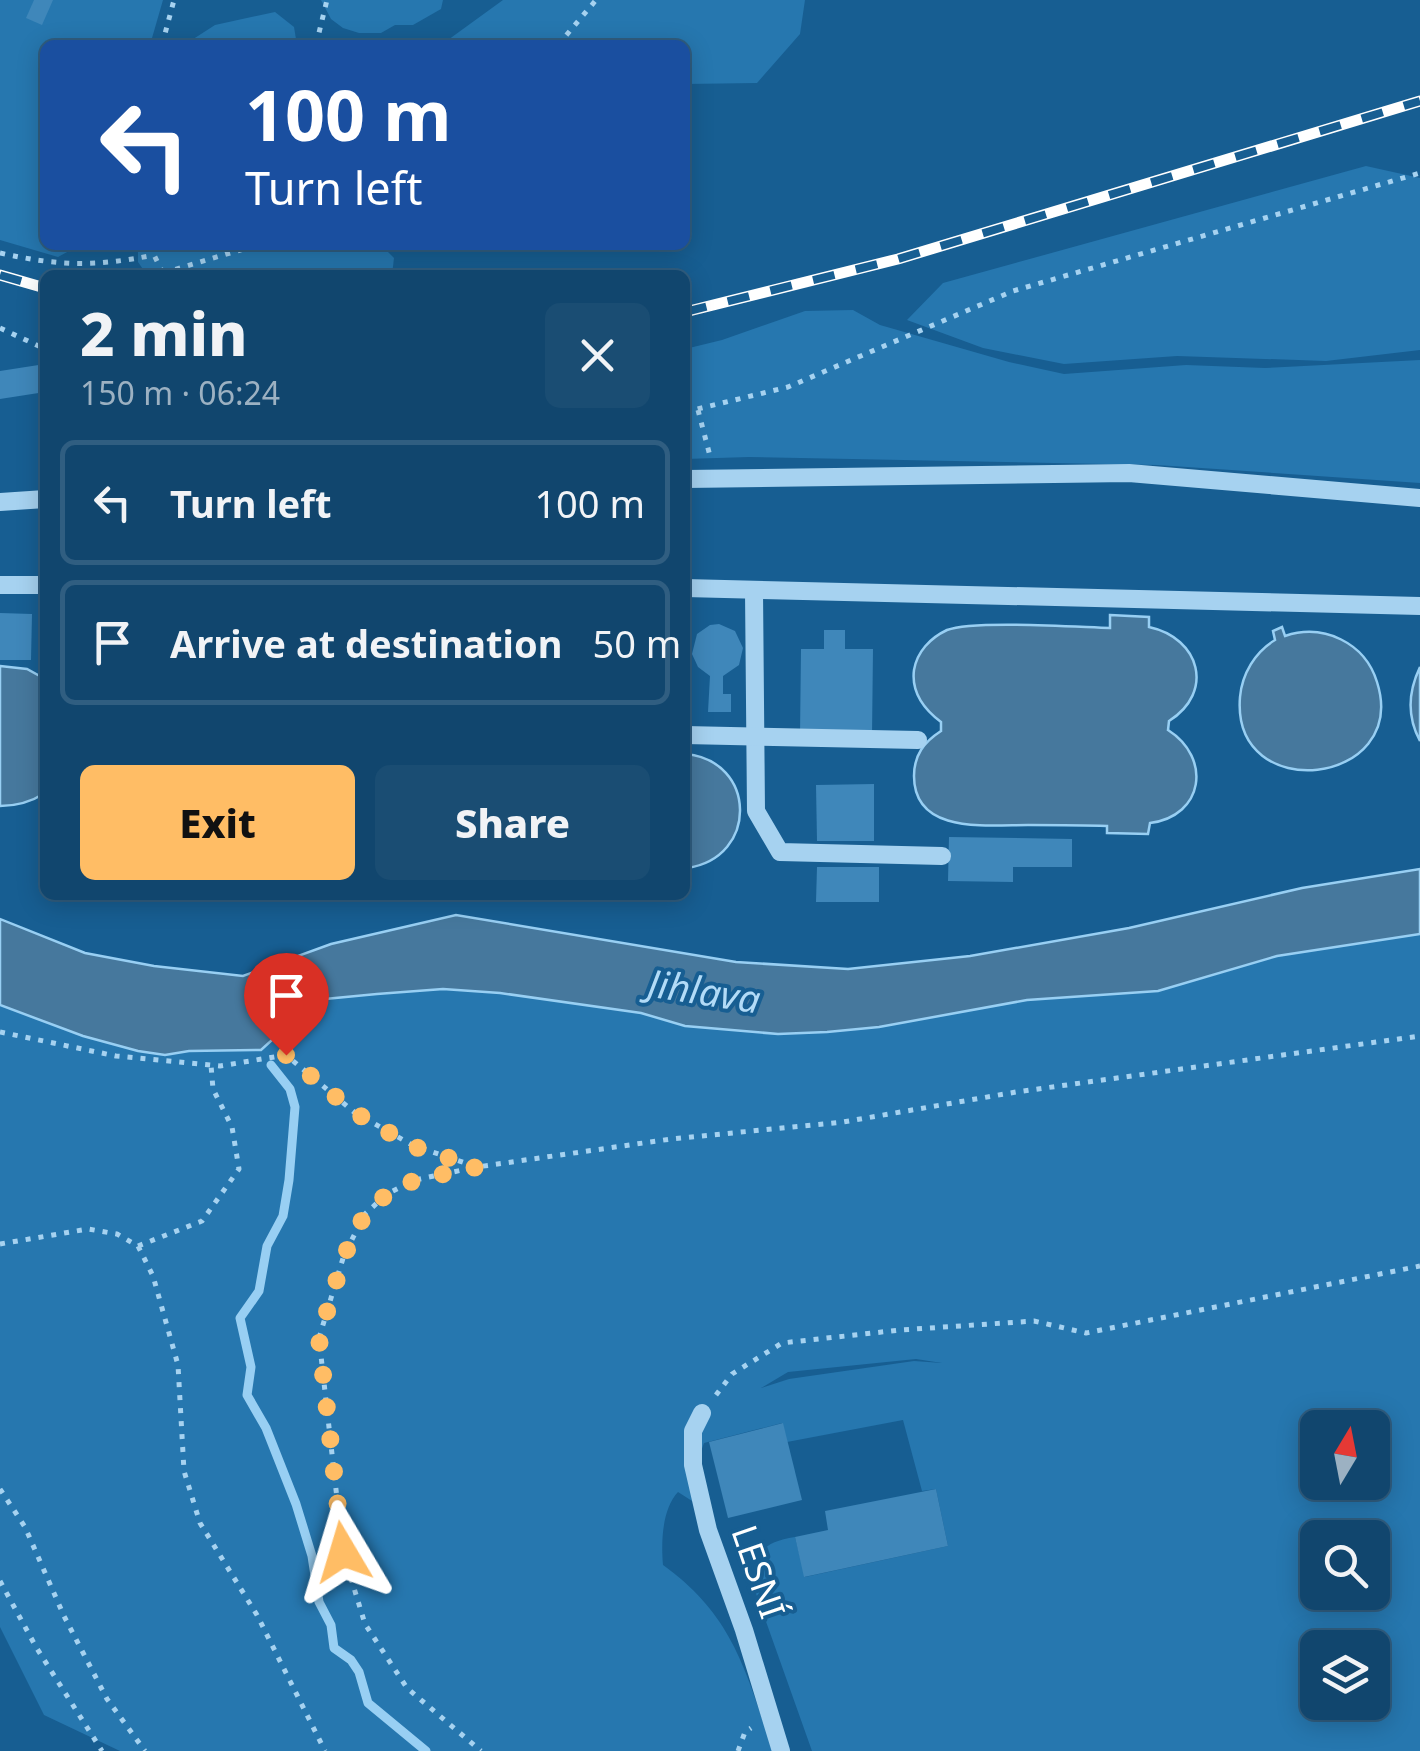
<!DOCTYPE html>
<html lang="en">
<head>
<meta charset="utf-8">
<style>
	:root { --surface:#11466e; --page:#1a4d73; --text:#f1f3f6; --muted:#9cb1c2; --line:#305e81; --accent:#ffbd65 }
	body { margin:0; font-family:"Noto Sans",sans-serif; background:var(--page); color:var(--text); height:100vh; display:flex; flex-direction:column; font-size:38px; white-space:nowrap }
	* { box-sizing:border-box; margin:0 }
	p { font-size:32px; color:var(--muted) }
	.icon { flex:none; width:55px; height:55px; fill:none; stroke:currentColor; stroke-width:2; stroke-linecap:round; stroke-linejoin:round }
	.map { position:relative; flex:1; overflow:hidden }
	.panel { position:absolute; left:40px; top:270px; width:650px; height:630px; display:flex; flex-direction:column; background:var(--surface); border-radius:15px; box-shadow:0 5px 25px #0003,0 0 0 2px var(--line) }
	.panel>* { flex:none }
	.top-card { position:absolute; left:40px; top:40px; width:650px; height:210px; border-radius:15px; box-shadow:0 5px 25px #0003,0 0 0 2px var(--line); background:#1a4fa0; color:#fff; overflow:hidden }
	.needle { width:65px; rotate:10deg }
	.buttons { position:absolute; left:1300px; top:1410px; display:grid; gap:20px }
	.buttons a { display:grid; place-items:center; width:90px; height:90px; border-radius:15px; background:var(--surface); box-shadow:0 5px 25px #0003,0 0 0 2px var(--line); font-size:50px }
	.pin { position:absolute; display:grid; place-items:center; width:85px; height:85px; color:#fff; margin:-102px -42px; border-radius:50% 50% 50% 0; rotate:-45deg; box-shadow:0 0 10px #0007 }
	.pin .icon { rotate:45deg }
	.me { position:absolute; width:110px; margin:-55px; rotate:353deg; stroke-linejoin:round; filter:drop-shadow(0 0 8px #0008) }
	.turn { display:flex; align-items:center; gap:35px; height:210px; padding:0 40px; font-size:45px }
	.turn .icon { width:130px; height:130px; stroke-width:2.5 }
	.turn b { display:block; font-size:70px; line-height:85px }
	.round { display:grid; place-items:center; flex:none; width:105px; height:105px; border-radius:15px; background:var(--page) }
	.head { display:flex; align-items:center; justify-content:space-between; height:170px; padding:0 40px }
	h1 { font-size:60px; font-weight:800; line-height:75px }
	.cta { display:flex; gap:20px; margin-top:auto; padding:20px 40px }
	.cta a { flex:1; height:115px; border-radius:15px; background:var(--accent); color:#111; font-size:40px; font-weight:800; line-height:115px; text-align:center }
	.cta a+a { background:var(--page); color:var(--text) }
	ul { padding:0; list-style:none }
	li { display:flex; align-items:center; gap:30px; height:125px; margin:0 20px 15px; padding:0 20px; border:5px solid var(--line); border-radius:15px }
	li div { flex:1 }
	li b { display:block; font-size:38px }
	li em { font-style:normal }
	.map>svg:first-child { display:block }
	.green { fill:#2677af; fill-rule:evenodd }
	.water { fill:#46789d; stroke:#98cff3; stroke-width:2.5 }
	.lines { fill:none; stroke-linecap:round; stroke-linejoin:round }
	.stream { stroke:#98cff3; stroke-width:9 }
	.building { fill:#3f87ba }
	.path { stroke:#a6d2f0; stroke-width:5; stroke-dasharray:5 8; stroke-linecap:butt }
	.minor { stroke:#a6d2f0; stroke-width:18 }
	.rail-casing { stroke:#fff; stroke-width:11 }
	.rail { stroke:#175e92; stroke-width:8; stroke-dasharray:22; stroke-linecap:butt }
	.route { stroke:#ffbd65; stroke-width:18; stroke-dasharray:0 32.4 }
	.labels { text-anchor:middle; stroke-width:8; stroke-linejoin:round; paint-order:stroke }
	.street-label { font-size:35px; fill:#fff; stroke:#175e92 }
	.water-label { font-size:38px; font-style:italic; fill:#b2dbf7; stroke:#175e92 }
</style>
</head>
<body>
<div class="map">
<svg width="1420" height="1751" viewBox="0 0 1420 1751">
	<rect width="100%" height="100%" fill="#175e92"/>
	<!-- green -->
	<g class="green">
		<polygon points="0,0 163,0 150,45 45,45 45,245 80,245 58,257 0,240"/>
		<polygon points="321,0 443,0 441,9 413,25 395,25 381,33 359,33 343,28 331,19"/>
		<polygon points="503,0 805,0 800,34 757,83 685,84 685,45 554,45 545,38 539,45 441,45"/>
		<polygon points="275,12 294,27 297,45 184,45 215,25"/>
		<polygon points="1366,166 1420,178 1420,350 1326,361 1177,356 1064,364 983,348 907,320 943,283"/>
		<polygon points="138,245 372,245 387,251 394,258 392,275 147,275 138,262"/>
		<polygon points="853,310 880,325 1009,362 1064,374 1186,365 1265,368 1420,360 1420,483 1157,465 749,457 685,459 685,349 722,340 805,311"/>
		<path d="M1420 934V1751H812L753 1585C755 1552 763 1542 795 1537L805 1577 948 1546 936 1489 922 1491 903 1420 787 1442 782 1423 704 1443 697 1463 703 1508 678 1492C662 1509 661 1542 663 1565 734 1616 746 1672 773 1751H120L44 1715 0 1627V1005L83 1036 138 1051 165 1055 189 1051 260 1050 305 1010 325 999 377 994 443 989 500 993 641 1013 685 1026 778 1034 827 1032 879 1027 1026 1000 1206 978 1277 956ZM916 1359 942 1363 914 1361 789 1379 761 1388 788 1372ZM1318 1428H1372V1482H1318ZM1318 1538H1372V1592H1318ZM1318 1648H1372V1702H1318Z"/>
	</g>
	<!-- water -->
	<g class="water">
		<path d="M1110 615 1149 617V627C1200 638 1215 692 1169 721L1168 730C1212 758 1204 816 1150 823L1148 834 1107 833V826C1081 825 1054 825 1028 825 988 825 914 835 914 776 914 755 924 742 941 731V722C925 710 911 693 914 670 917 652 930 638 947 630 973 620 1076 627 1110 628Z"/>
		<path d="M1282 627 1285 636C1324 623 1365 643 1377 682 1410 786 1231 807 1240 697 1242 674 1255 652 1275 640L1273 631Z"/>
		<path d="M0 666 27 669 45 679V793C31 802 17 806 0 806Z"/>
		<path d="M1420 667V741C1407 717 1408 692 1420 667Z"/>
		<path d="M685 754C757 760 759 858 687 868Z"/>
		<polygon points="1420,869 1420,934 1277,956 1158,991 1027,1000 879,1027 827,1032 778,1034 685,1026 641,1013 500,993 443,989 377,994 325,999 305,1010 261,1050 189,1051 165,1055 138,1051 83,1036 0,1005 0,919 85,953 154,966 243,976 331,944 456,915 736,962 848,969 970,956 1129,928 1302,888"/>
	</g>
	<g class="lines">
		<!-- stream -->
		<polyline class="stream" points="271,1065 290,1089 295,1107 289,1180 283,1216 267,1246 259,1291 240,1318 251,1367 247,1395 266,1428 296,1504 312,1556 319,1602 331,1625 334,1648 351,1660 359,1672 368,1703 426,1751"/>
	</g>
	<!-- building -->
	<g class="building">
		<polygon points="34,0 53,0 42,25 26,18"/>
		<polygon points="45,364 45,392 0,399 0,371"/>
		<polygon points="0,613 32,614 31,660 0,660"/>
		<polygon points="719,624 735,631 743,648 739,665 723,676 723,694 731,694 731,712 708,712 710,676 698,667 692,654 697,634 710,625"/>
		<polygon points="824,630 845,630 845,649 873,649 872,736 800,735 801,649 824,649"/>
		<polygon points="874,784 874,841 817,841 816,785"/>
		<polygon points="949,837 1072,839 1072,867 1013,867 1013,882 948,881"/>
		<polygon points="817,867 879,867 879,902 816,902"/>
		<polygon points="783,1423 802,1500 728,1518 709,1442"/>
		<polygon points="936,1489 948,1546 804,1577 795,1537 828,1530 825,1511"/>
	</g>
	<g class="lines">
		<!-- path -->
		<g class="path">
			<polyline points="162,45 174,0"/>
			<polyline points="316,45 327,0"/>
			<polyline points="558,45 596,0"/>
			<polyline points="149,245 163,273"/>
			<path d="M0 253C59 266 94 267 154 255"/>
			<polyline points="163,273 257,245"/>
			<polyline points="0,328 45,349"/>
			<polyline points="698,410 710,456"/>
			<polyline points="685,412 788,387 1013,291 1420,173"/>
			<polyline points="0,1032 116,1056 220,1066 286,1055 354,1112 412,1145 477,1167 671,1139 843,1122 1016,1092 1420,1036"/>
			<polyline points="472,1168 415,1180 387,1194 365,1214 344,1255 319,1338 343,1552 365,1624 407,1688 481,1751"/>
			<polyline points="0,1244 88,1229 117,1234 138,1246 153,1276 178,1365 184,1471 200,1523 257,1615 325,1751"/>
			<polyline points="138,1246 202,1221 239,1169 232,1127 213,1089 211,1065"/>
			<polyline points="716,1395 732,1374 782,1343 900,1330 1034,1321 1086,1333 1420,1266"/>
			<polyline points="0,1489 25,1527 64,1616 107,1699 145,1751"/>
			<polyline points="0,1581 36,1647 102,1751"/>
			<polyline points="738,1751 745,1732 751,1728"/>
		</g>
		<!-- minor -->
		<g class="minor">
			<polyline points="685,479 1129,473 1420,498"/>
			<polyline points="0,502 45,499"/>
			<polyline points="0,585 45,585"/>
			<polyline points="685,588 1420,606"/>
			<polyline points="754,591 756,811 780,852 942,856"/>
			<polyline points="685,735 918,740"/>
			<polyline points="702,1413 693,1431 693,1465 708,1530 744,1630 781,1751"/>
		</g>
		<defs>
			<g id="rail">
				<polyline points="0,275 45,288"/>
				<polyline points="685,312 898,259 1420,101"/>
			</g>
		</defs>
		<!-- rail casing -->
		<use href="#rail" class="rail-casing"/>
		<!-- rail -->
		<use href="#rail" class="rail"/>
	</g>
	<g class="lines">
		<!-- route -->
		<polyline class="route" points="286,1055 354,1112 412,1146 477,1167 415,1180 387,1194 365,1214 344,1256 319,1338 343,1552"/>
	</g>
	<g class="labels">
		<!-- street labels -->
		<g class="street-label">
			<text transform="translate(758 1572) rotate(71)" y="12">LESNÍ</text>
		</g>
		<!-- water labels -->
		<g class="water-label">
			<text transform="translate(704 992) rotate(9)" y="13">Jihlava</text>
		</g>
	</g>
</svg>
<div class="buttons">
<a><svg class="needle" viewBox="-14 -14 28 28"><path d="M0-13l5 13h-10z" fill="#e53935"/><path d="M0 13l5-13h-10z" fill="#9cb1c2"/></svg></a>
<a><svg class="icon" aria-label="search" viewBox="0 0 24 24"><circle cx="10" cy="10" r="6"/><path d="M15 15l6 6"/></svg></a>
<a><svg class="icon" aria-label="layers" viewBox="0 0 24 24"><path d="M12 4l9 5-9 5-9-5zM3 14l9 5 9-5"/></svg></a>
</div>
<div class="pin" style="left:286px;top:1055px;background:#d93025"><svg class="icon" aria-label="arrive" viewBox="0 0 24 24"><path d="M6 21V4h12l-3 4 3 4H6"/></svg></div>
<svg class="me" style="left:343px;top:1552px" viewBox="-20 -20 40 40"><path d="M0-17L14 15 0 8-14 15z" fill="#ffbd65" stroke="#fff" stroke-width="4"/></svg>
<div class="top-card">
<div class="turn"><svg class="icon" aria-label="left" viewBox="0 0 24 24"><path d="M17 20v-9H6M10 6l-5 5 5 5"/></svg><div><b>100 m</b>Turn left</div></div>
</div>
<section class="panel">
<div class="head"><div><h1>2 min</h1><p>150 m · 06:24</p></div><a class="round"><svg class="icon" aria-label="close" viewBox="0 0 24 24"><path d="M6 6l12 12M18 6L6 18"/></svg></a></div>
<ul>
<li><svg class="icon" aria-label="left" viewBox="0 0 24 24"><path d="M17 20v-9H6M10 6l-5 5 5 5"/></svg><div><b>Turn left</b></div><em>100 m</em></li>
<li><svg class="icon" aria-label="arrive" viewBox="0 0 24 24"><path d="M6 21V4h12l-3 4 3 4H6"/></svg><div><b>Arrive at destination</b></div><em>50 m</em></li>
</ul>
<div class="cta"><a>Exit</a><a>Share</a></div>
</section>
</div>
</body>
</html>
